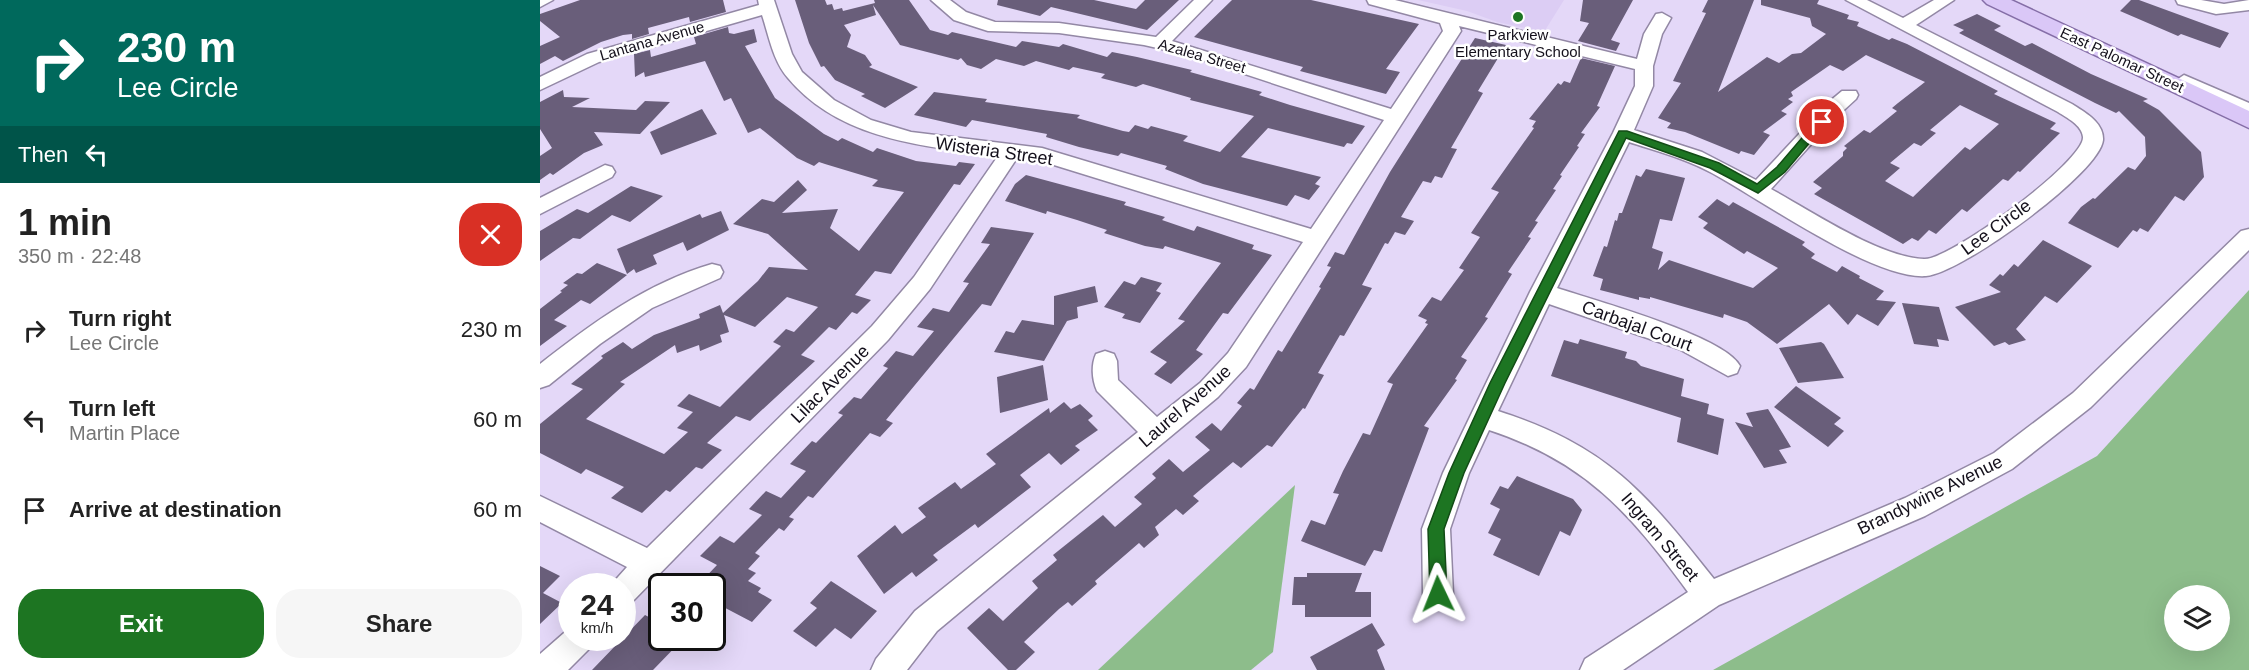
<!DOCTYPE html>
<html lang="en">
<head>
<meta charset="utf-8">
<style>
	:root { --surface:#fff; --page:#f6f6f6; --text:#222; --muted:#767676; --accent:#1d7522 }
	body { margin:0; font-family:Helvetica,sans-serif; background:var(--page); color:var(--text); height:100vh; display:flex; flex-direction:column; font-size:22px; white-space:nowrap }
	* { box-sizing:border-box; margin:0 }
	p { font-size:20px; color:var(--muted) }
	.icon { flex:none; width:33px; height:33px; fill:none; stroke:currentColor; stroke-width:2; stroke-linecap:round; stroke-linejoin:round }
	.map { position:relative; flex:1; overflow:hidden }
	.side { display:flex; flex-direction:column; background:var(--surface); width:540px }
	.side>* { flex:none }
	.guide { background:#00695c; color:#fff; overflow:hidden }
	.tools { position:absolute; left:1624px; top:585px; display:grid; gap:12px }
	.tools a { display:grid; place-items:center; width:66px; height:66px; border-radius:50%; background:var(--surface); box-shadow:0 6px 24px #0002; font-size:30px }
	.speed { position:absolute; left:18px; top:573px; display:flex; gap:12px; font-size:30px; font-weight:700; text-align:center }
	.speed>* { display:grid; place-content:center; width:78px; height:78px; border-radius:50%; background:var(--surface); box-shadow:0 6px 24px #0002; line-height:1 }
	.speed small { font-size:15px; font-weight:400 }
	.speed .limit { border:3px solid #111; border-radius:9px; background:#fff; color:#111 }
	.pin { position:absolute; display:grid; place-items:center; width:51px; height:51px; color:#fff; margin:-26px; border:3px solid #fff; border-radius:50%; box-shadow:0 2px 6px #0007 }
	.me { position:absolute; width:66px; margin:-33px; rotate:358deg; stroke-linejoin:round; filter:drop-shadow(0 0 4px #0008) }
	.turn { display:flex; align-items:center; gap:21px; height:126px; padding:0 18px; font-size:27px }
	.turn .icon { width:78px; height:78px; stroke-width:2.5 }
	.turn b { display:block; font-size:42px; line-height:51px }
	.then { display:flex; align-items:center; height:57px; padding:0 18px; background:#0003; gap:12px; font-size:22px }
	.round { display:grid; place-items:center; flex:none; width:63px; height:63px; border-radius:24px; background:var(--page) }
	.headline { display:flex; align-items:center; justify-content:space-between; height:102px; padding:0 18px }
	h1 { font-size:36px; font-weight:800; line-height:45px }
	.cta { display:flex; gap:12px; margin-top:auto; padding:12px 18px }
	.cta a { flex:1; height:69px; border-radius:24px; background:var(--accent); color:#fff; font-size:24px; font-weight:800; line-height:69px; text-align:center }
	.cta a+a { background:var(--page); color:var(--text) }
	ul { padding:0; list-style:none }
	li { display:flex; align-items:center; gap:18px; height:90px; padding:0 18px }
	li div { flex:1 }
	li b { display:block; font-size:22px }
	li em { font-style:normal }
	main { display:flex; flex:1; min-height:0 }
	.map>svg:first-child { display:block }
	.built { fill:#dccdf4 }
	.green { fill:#8dbd8b; fill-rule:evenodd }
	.building { fill:#695e7a; fill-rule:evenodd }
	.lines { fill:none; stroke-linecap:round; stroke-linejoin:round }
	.minor-casing { stroke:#9388a5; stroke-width:3 }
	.major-casing { stroke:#856ea7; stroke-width:3 }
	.minor { fill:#fff; fill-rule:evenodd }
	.major { fill:#dac7f7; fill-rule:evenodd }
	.route { fill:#1d7522; stroke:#134c16; stroke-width:1.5 }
	.poi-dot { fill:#1d7522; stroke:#fff; stroke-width:2 }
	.labels { text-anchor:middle; stroke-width:5; stroke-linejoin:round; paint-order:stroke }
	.far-poi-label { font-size:15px; fill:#14101b; stroke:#fff }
	.far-street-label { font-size:15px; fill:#14101b; stroke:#fff }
	.street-label { font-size:18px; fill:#14101b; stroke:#fff }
</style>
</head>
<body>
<main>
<section class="side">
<div class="guide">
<div class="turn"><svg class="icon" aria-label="right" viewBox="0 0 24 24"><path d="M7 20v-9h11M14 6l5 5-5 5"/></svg><div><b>230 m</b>Lee Circle</div></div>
<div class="then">Then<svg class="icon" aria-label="left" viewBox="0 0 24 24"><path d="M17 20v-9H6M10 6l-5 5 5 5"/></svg></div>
</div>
<div class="headline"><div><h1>1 min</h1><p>350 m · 22:48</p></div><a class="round" style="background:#d93025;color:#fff"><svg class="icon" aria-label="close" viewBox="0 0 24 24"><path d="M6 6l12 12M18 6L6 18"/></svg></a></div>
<ul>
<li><svg class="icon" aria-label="right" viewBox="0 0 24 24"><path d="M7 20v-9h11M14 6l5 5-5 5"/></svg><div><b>Turn right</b><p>Lee Circle</p></div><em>230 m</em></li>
<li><svg class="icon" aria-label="left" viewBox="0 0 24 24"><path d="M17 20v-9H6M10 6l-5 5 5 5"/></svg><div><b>Turn left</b><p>Martin Place</p></div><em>60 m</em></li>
<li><svg class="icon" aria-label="arrive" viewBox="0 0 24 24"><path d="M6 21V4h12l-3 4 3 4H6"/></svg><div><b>Arrive at destination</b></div><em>60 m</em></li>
</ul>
<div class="cta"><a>Exit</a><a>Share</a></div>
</section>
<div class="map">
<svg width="1709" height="670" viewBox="0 0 1709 670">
	<rect width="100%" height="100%" fill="#e4d8f8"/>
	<!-- built -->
	<polygon class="built" points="878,0 1024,0 1004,32 957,22 927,11"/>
	<!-- green -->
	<g class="green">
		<path d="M1709 290V670H1173L1557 456ZM1635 596H1680V640H1635Z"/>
		<polygon points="755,485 733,652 711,670 558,670"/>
	</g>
	<!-- building -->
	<g class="building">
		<polygon points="40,0 183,0 186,12 150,22 149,17 108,28 109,34 92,39 92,34 83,35 61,42 23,61 15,56 0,64 0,46 20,37 0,21 0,14"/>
		<polygon points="255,0 285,0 287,5 292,4 294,10 302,8 303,11 335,3 334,0 369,0 390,30 408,35 412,32 476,47 482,41 519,47 523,44 567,57 572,52 597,57 652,70 650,72 722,92 719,95 750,105 825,126 812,144 807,143 804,147 728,128 701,157 781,177 775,184 780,186 769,200 755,195 747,206 663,184 625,169 627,166 581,153 578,156 539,147 506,137 507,134 432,120 426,127 374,115 394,92 431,97 447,99 445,102 540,115 537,118 583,131 589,132 595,125 608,129 611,126 648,136 643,141 680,152 714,116 650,100 651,98 603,84 596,87 561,78 565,74 533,67 529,70 496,61 484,66 456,59 441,69 427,65 421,58 418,60 360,45 333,5 336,15 304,25 311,35 307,47 325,55 332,65 329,67 378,87 345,108 321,96 325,94 295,80 284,66 281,67 269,43"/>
		<polygon points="458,0 554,0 596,9 605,0 639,0 607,30 511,7 500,16 457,5"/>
		<polygon points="692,0 771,0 879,24 846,69 860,72 846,94 760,71 763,67 654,37"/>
		<polygon points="1043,0 1093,0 1071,40 1080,43 1076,51 1038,41 1049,23 1040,21"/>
		<path d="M1168 0H1214L1178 92 1227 57 1239 63 1252 54 1261 53 1286 34 1272 26 1270 18 1221 5V0H1279L1277 4 1309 15 1307 19 1319 22 1317 26 1349 40 1352 38 1367 44 1458 91 1454 94 1516 123 1510 129 1520 133 1480 172 1478 171 1468 181 1463 179 1427 212 1422 209 1396 234 1389 230 1378 241 1372 238 1363 244 1274 194 1282 188 1273 182 1303 156V152L1307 148 1304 146 1324 130 1330 133 1357 111 1352 108 1358 103 1385 82 1326 55 1303 71 1290 65 1251 92 1253 96 1248 99 1253 102 1241 111 1247 114 1223 132 1230 135 1214 155 1201 151 1199 154 1145 132 1127 128 1131 123 1118 118 1141 83 1133 81 1166 13 1162 12ZM1420 105 1459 124 1430 150 1425 147 1373 197 1345 181 1360 168 1350 163 1374 143 1381 146 1396 133 1390 130Z"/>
		<polygon points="1591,0 1599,0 1689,33 1680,48 1641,34 1638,36 1580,11"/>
		<polygon points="1437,14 1461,26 1454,30 1485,46 1492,43 1551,74 1608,99 1603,101 1619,110 1661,152 1664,177 1644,201 1635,196 1608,232 1600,228 1597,232 1593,230 1578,248 1528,223 1541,207 1553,198 1555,199 1588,167 1595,170 1606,156 1605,137 1579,111 1576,113 1555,103 1419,33 1424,30 1413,25"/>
		<path d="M188 27 189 33 194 34 214 29 217 42 205 46 235 98 284 134 298 141 302 138 333 152 337 148 376 161 416 166 419 162 435 164 420 185 414 184 351 274 335 271 315 295 331 300 317 314 312 312 296 330 289 327 261 355 275 361 210 421 196 416 167 443 182 450 162 469 156 467 130 492 126 490 102 513 71 498 84 487 46 469 41 474 0 453V424L43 389 31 384 63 358 61 356 83 342 92 349 114 335 160 318 159 314 180 305 183 313 218 281 229 267 268 270 228 234 193 224 222 199 234 202 258 180 267 190 242 213 298 209 290 228 319 251 364 192 332 186 338 180 285 164 279 162 274 166 257 158 220 128 208 133 191 98 184 101 165 61 105 77 104 72 95 77 94 54 110 50 111 57 156 44 154 37ZM247 297 278 307 254 332 246 329 233 342 241 346 180 407 149 394 137 406 153 412 137 428 148 432 124 454 46 419 85 384 80 382 135 345 137 353 159 345 160 351 182 342 180 335 189 332 184 315 215 327Z"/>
		<polygon points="935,38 966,45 938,91 943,93 911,148 917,149 902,178 895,176 891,183 883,181 861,217 874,221 865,235 855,232 848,244 845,243 822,285 832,288 804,336 800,335 778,373 784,375 765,409 763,408 732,447 727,445 701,468 693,462 653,496 659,501 643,515 636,509 615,527 619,535 604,548 599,543 555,581 557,584 532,606 528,602 519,609 484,642 495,652 476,670 468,670 427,628 449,608 463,621 498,588 492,581 517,560 513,555 563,515 575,527 602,504 594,497 616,478 612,474 629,459 643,472 670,450 655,437 672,423 681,431 702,406 697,403 710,388 714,390 738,350 742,352 781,288 779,287 791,267 787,266 795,252 804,255 850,172"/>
		<polygon points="1041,58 1075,66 1057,106 1060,107 1041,133 1045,134 1037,146 1039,147 1020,175 1022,176 1013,189 1016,190 995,221 998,222 988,237 991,238 968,272 972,274 945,317 948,318 921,357 927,360 915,379 917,380 884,426 889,428 842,552 834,550 825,566 761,541 771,520 785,525 799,494 793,493 803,471 823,433 830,435 853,384 847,382 888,324 885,323 887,320 878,316 892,297 901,301 924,270 919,268 940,237 931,233 959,192 951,189 994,128 992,127 996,121 989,119 1018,83 1021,85 1024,81 1030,83"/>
		<polygon points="23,90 24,97 50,98 32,107 96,110 105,101 130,102 100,134 54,132 63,145 44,153 13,175 10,173 0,180 0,156 12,148 0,129 0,102"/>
		<polygon points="162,109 177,134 121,155 110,132"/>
		<polygon points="1106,169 1145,178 1132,221 1120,219 1112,248 1123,252 1118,270 1129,260 1213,288 1238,268 1207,251 1204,254 1163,228 1168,223 1158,217 1177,199 1189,206 1193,202 1265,242 1262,245 1275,254 1271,258 1297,272 1302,266 1320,276 1319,278 1344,291 1336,300 1356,302 1338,326 1317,314 1308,325 1289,304 1237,344 1207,322 1184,314 1183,318 1110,297 1110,299 1099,297 1099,300 1060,290 1063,279 1053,276 1064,246 1067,247 1075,220 1077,221 1079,213 1082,213 1096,175 1101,177"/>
		<polygon points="486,175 586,202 584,205 625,217 622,220 654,231 657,226 714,245 712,249 732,255 688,314 683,313 656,350 663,354 631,384 614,374 627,362 610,352 645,321 638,319 681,263 625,246 623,249 605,246 564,233 567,230 537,220 507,211 506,214 465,201 475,184"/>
		<polygon points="91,186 123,196 90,222 72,215 40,239 33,238 0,261 0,231 37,209 48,213"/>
		<polygon points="181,211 189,230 147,251 143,242 113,255 117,264 96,273 94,269 87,274 77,249 160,214 162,218"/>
		<polygon points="451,227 494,233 451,306 442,304 346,420 353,423 340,437 330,433 273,498 268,496 249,517 254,519 244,531 239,528 215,553 220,556 208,569 216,573 208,581 221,588 218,592 232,600 212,622 172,601 172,586 157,586 177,565 160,556 180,536 194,543 222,515 209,509 226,491 241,498 266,471 250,464 272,441 276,443 303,415 298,413 314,397 321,399 348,368 343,366 356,351 373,356 394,331 377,327 393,308 409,312 429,283 423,282 450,244 441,243"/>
		<polygon points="1503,240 1552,266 1517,303 1505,296 1476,329 1486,340 1469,345 1465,342 1454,346 1415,307 1461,292 1449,285 1460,274 1463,276 1474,264 1478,267"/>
		<polygon points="57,263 87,275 50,304 41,300 14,320 27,326 0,346 0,309 22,292 20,291 28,285 23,283 37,273 42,274"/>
		<polygon points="601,277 622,283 616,291 621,293 600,323 582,318 585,314 564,307 584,281 595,285"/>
		<polygon points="555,286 558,302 537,307 538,318 527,321 504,361 454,352 466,331 474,333 482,320 514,325 514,296"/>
		<polygon points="1362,303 1399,307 1409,341 1397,339 1399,347 1374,344"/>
		<polygon points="1040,339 1087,352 1085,358 1096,361 1101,366 1144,379 1141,396 1169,404 1167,414 1184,419 1178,455 1137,442 1141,418 1011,376 1024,340 1038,344"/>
		<polygon points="1281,342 1284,344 1304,378 1258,383 1239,348"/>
		<polygon points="503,365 508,400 460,413 457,377"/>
		<polygon points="1256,386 1301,418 1294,424 1304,431 1288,447 1234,407"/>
		<polygon points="524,402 531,409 540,404 553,416 548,420 558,430 535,446 540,450 521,465 509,453 480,475 491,487 438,528 435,524 393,555 398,560 376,577 372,572 344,594 317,556 355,525 362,534 386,517 378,508 415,482 421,489 456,464 446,454 509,408 510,413"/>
		<polygon points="1228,409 1251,447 1239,450 1247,463 1224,468 1195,422 1213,427 1206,413"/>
		<polygon points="977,476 1033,499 1042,510 1030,536 1020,531 999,576 953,555 961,539 948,533 960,509 950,504 960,486 968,489"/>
		<polygon points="0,566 20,576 3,593 22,603 0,624"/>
		<polygon points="767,573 822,573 815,592 831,592 831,617 765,617 765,605 752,605 754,577 767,577"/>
		<polygon points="291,581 337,611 311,639 295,628 276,647 253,631 277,608 270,603"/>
		<polygon points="105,615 122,624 122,638 144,638 113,670 52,670"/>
		<polygon points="832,623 845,645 837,650 845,670 777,670 770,657"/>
	</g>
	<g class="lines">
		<defs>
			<g id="minor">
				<polygon points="0,0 13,0 0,7"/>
				<path d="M218 0H234L252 54 262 72 294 100 331 120 371 132 502 148 771 229 844 120 644 54 604 45 519 33 448 31 414 20 391 0H410L426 12 455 22 519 23 616 37 654 0H672L632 41 851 109 903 31 900 23 829 4 827 0H855L1097 59 1104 34 1116 14 1122 13 1131 18 1122 34 1113 66V86L1094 130 1162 152 1216 180 1290 101 1302 91H1316L1318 95 1316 99 1292 121 1231 189C1271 211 1339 257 1384 259 1409 261 1545 161 1543 137 1542 125 1527 118 1518 112L1306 0H1327L1363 18 1394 0H1414L1376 25 1532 104C1544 112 1564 122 1563 140 1560 173 1420 274 1386 276 1333 280 1219 198 1170 172 1144 158 1116 151 1089 142L1017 288C1053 300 1185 336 1200 366L1197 373 1188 376 1139 349 1009 304 958 411C1067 446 1105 492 1174 579L1365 498 1454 453 1533 393 1701 231 1709 229V250L1551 407 1472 469 1385 516 1179 605 1083 670H1040L1045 659 1148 592C1090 513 1046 462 949 430L929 473 910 529 913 594 908 604 898 608 888 604 883 594 882 529 903 473 990 292 1073 133 1095 86V69L919 26 921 31 706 367 678 397 397 631 367 670H331L336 659 375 611 598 432 557 391C552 380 551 365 556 354L565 351 574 354 577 361 578 380 617 417 660 383 688 353 763 242 501 161 477 158 390 289 348 340 92 602 82 606V586H70L87 567 0 522V496L107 548 332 326 374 277 458 156C383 146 300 140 248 78 233 61 229 36 222 15L59 62 0 90V77L47 54 219 5Z"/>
				<polygon points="1636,0 1661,0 1684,4 1709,0 1709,10 1676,14 1638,4"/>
				<polygon points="1644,75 1709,103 1709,116 1637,85 1635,81"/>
				<polygon points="65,165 72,167 75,172 72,177 0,214 0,198"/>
				<path d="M172 264 180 266 183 272 180 278 112 308 60 344 9 385 0 388V364C52 323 107 283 172 264Z"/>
				<polygon points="32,626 32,638 53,638 49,649 28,670 0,670 0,654"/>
			</g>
			<polygon id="major" points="1443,0 1471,0 1709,111 1709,128 1447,4"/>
		</defs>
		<!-- minor casing -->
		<use href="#minor" class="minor-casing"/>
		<!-- major casing -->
		<use href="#major" class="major-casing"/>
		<!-- minor -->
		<use href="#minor" class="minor"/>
		<!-- major -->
		<use href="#major" class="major"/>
	</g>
	<!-- route -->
	<polygon class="route" points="1278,119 1287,122 1245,172 1218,193 1170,168 1086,138 965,383 924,473 904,529 907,594 904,600 898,602 892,600 890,594 888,529 909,473 950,383 1079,131 1087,131 1179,163 1217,184 1237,167"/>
	<!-- markers -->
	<circle class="poi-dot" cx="978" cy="17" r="6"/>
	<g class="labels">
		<!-- far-poi labels -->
		<g class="far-poi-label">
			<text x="978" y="40">Parkview<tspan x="978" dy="17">Elementary School</tspan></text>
		</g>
		<!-- far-street labels -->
		<g class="far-street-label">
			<text transform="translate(112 41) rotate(-16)" y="5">Lantana Avenue</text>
			<text transform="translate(662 56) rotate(16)" y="5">Azalea Street</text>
			<text transform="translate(1582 60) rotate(25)" y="5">East Palomar Street</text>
		</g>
		<!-- street labels -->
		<g class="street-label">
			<text transform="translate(454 151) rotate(8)" y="6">Wisteria Street</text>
			<text transform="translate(1456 227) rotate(-36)" y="6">Lee Circle</text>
			<text transform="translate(1097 326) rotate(20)" y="6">Carbajal Court</text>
			<text transform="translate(290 384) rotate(-45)" y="6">Lilac Avenue</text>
			<text transform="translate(645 406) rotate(-41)" y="6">Laurel Avenue</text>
			<text transform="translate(1390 495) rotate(-26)" y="6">Brandywine Avenue</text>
			<text transform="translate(1120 537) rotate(50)" y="6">Ingram Street</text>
		</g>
	</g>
</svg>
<div class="tools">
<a><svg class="icon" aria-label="layers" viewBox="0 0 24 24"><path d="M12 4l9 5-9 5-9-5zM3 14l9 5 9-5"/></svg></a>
</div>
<div class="speed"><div>24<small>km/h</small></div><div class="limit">30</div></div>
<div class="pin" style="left:1282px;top:122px;background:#d93025"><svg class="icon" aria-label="arrive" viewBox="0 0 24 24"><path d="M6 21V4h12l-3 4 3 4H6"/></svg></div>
<svg class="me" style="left:898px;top:594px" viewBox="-20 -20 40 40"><path d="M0-17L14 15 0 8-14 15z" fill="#1d7522" stroke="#fff" stroke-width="4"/></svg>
</div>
</main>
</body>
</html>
